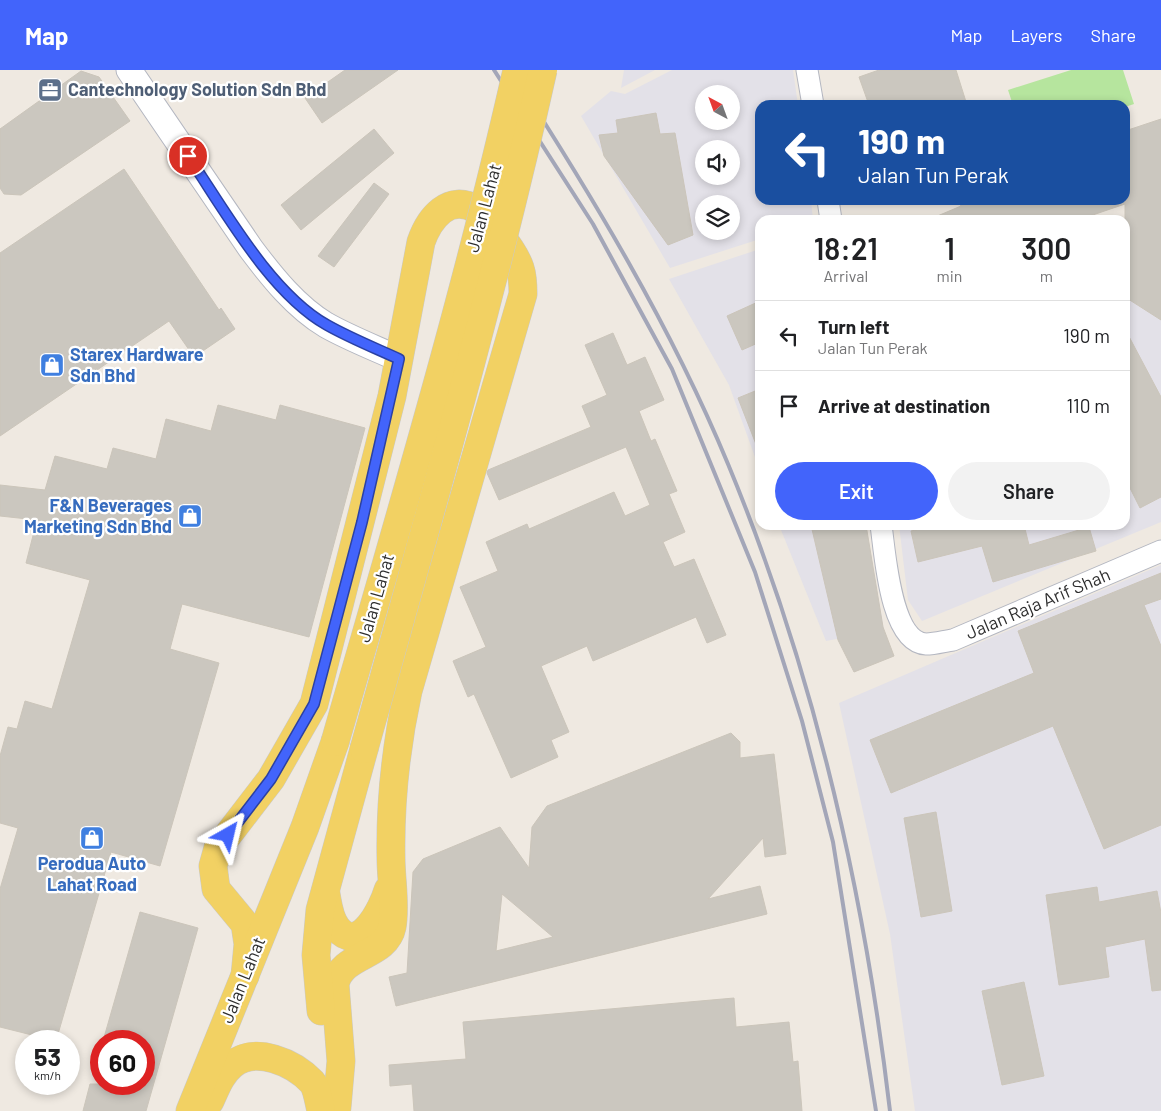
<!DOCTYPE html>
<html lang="en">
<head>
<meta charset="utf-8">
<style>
	:root { --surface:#fff; --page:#f2f2f2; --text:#202124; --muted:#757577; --line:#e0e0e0; --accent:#4264fb }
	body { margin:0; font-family:Barlow,sans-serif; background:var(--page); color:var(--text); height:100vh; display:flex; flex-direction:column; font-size:19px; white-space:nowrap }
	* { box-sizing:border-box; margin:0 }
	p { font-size:16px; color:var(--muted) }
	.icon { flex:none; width:28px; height:28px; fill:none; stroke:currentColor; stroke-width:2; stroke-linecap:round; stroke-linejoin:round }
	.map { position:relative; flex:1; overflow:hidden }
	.details { position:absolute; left:755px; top:145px; width:375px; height:315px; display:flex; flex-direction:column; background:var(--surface); border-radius:15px; box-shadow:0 2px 8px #0003 }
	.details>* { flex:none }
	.guide { position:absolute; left:755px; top:30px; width:375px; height:105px; border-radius:15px; box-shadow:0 2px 8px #0003; background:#1a4fa0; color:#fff; overflow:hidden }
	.needle { width:32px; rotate:319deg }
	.tools { position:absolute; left:695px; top:15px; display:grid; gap:10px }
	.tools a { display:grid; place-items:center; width:45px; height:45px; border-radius:50%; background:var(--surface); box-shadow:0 2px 8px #0003; font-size:25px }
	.speed { position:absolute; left:15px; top:960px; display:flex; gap:10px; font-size:25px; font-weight:700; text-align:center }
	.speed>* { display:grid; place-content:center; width:65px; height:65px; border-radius:50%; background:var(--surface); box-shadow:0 2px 8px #0003; line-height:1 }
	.speed small { font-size:12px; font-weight:400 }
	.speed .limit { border:8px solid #d22; background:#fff; color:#111 }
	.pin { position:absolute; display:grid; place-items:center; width:42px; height:42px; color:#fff; margin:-21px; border:2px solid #fff; border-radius:50%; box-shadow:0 1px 5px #0007 }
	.me { position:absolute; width:55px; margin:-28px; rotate:37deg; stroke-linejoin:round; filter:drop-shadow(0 0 4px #0008) }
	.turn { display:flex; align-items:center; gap:18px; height:105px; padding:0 20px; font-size:22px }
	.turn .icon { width:65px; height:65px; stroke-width:2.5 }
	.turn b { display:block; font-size:35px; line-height:42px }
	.eta { display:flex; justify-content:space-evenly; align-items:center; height:85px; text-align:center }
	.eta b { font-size:30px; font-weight:600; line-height:35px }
	.cta { display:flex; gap:10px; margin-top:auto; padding:10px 20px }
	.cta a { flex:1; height:58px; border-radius:30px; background:var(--accent); color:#fff; font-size:20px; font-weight:600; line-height:58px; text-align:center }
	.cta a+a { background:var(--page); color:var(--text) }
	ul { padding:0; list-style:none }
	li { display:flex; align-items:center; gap:15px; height:70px; padding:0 20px; border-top:1px solid var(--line) }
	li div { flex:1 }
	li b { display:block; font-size:19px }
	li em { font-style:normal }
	header { display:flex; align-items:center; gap:30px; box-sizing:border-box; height:70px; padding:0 25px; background:var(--accent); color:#fff }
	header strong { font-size:24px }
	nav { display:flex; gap:28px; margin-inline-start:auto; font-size:18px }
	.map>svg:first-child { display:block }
	.industrial { fill:#e3e1e8; fill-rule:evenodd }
	.green { fill:#b6e59e }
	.building { fill:#cbc7bf; stroke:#cbc5ba; fill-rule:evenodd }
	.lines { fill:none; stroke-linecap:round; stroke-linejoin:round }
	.tertiary-casing { stroke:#b4b7c1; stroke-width:23 }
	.secondary-casing { stroke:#b4b7c1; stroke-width:27 }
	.primary-casing { stroke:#c9c9c9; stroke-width:29 }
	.tertiary { stroke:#fff; stroke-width:21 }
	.secondary { stroke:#fff; stroke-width:25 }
	.primary { stroke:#f2d163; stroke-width:28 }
	.rail { stroke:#a3a6b8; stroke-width:4 }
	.primary-bridge-casing { stroke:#c9c9c9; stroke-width:29; stroke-linecap:butt }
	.primary-bridge { stroke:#f2d163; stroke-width:28 }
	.route-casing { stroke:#2b41a3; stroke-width:12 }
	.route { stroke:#4264fb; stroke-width:9 }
	.labels { text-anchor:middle; stroke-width:4.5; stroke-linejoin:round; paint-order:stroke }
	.service-label { font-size:18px; font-weight:bold; fill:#4e5e75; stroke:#fff; text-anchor:start }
	.street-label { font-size:18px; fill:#2e2e2e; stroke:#fff }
	.shop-label { font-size:18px; font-weight:bold; fill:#366cbe; stroke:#fff; text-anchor:start }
</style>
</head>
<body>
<header>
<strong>Map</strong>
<nav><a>Map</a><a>Layers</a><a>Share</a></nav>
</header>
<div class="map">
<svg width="1161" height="1041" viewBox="0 0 1161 1041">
	<rect width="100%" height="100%" fill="#efe9e1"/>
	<!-- industrial -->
	<g class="industrial">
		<polygon points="624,0 655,0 621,18"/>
		<path d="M672 0H793L798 35H760V130H811L813 150H760V169L670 198 581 46 611 21 625 24ZM704 24H731V51H704ZM704 79H731V106H704ZM704 134H731V161H704Z"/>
		<polygon points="1161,141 1161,452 922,551 908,530 899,455 1125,455 1125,152"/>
		<polygon points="760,179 760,401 729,315 669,209"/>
		<polygon points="779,455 866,455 884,560 826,571"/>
		<polygon points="1161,495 1161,1041 915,1041 890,864 839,633"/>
	</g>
	<!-- green -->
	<polygon class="green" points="1071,0 1123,0 1134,34 1125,37 1125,35 1013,35 1008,20"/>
	<!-- building -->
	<g class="building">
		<polygon points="345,0 398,0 322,53 305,28"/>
		<polygon points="879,0 956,0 967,35 869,35 859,7"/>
		<polygon points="81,1 99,7 130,51 21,125 4,124 0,118 0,59"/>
		<polygon points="656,43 660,64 675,63 693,165 668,175 604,86 599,65 618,63 616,50"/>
		<polygon points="1161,49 1161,250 1125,227 1125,134 1078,150 928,150 961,136 958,130 1125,130 1125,61"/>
		<polygon points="374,59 394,83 301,160 281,135"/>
		<polygon points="124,99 219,240 221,238 235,259 194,287 169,251 0,366 0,183"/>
		<polygon points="374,113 389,124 334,197 318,186"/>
		<polygon points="760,231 760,272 742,280 727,246"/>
		<polygon points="1125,259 1161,327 1161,427 1140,438 1125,408"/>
		<polygon points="613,263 627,295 645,287 664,330 639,341 651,371 655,369 677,421 669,424 685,462 663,472 674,497 694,489 726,565 707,573 696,547 593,591 587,576 541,596 569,662 551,670 558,687 511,708 474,624 468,627 453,591 486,577 460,517 498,501 486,472 527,454 529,459 614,422 625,446 650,435 626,377 499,430 487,403 488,400 591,357 582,336 607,325 585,275"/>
		<polygon points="760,319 760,382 759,382 738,328"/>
		<polygon points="218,335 276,350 280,335 365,358 309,567 182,534 170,579 219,593 160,796 111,782 56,971 0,957 0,819 18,758 0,753 0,686 8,657 17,659 25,631 52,639 90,510 26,493 37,450 0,446 0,415 45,420 55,386 107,399 113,378 156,389 166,349 211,361"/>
		<polygon points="811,455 866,455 883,557 894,586 854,602 838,570"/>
		<polygon points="937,455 1024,455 1029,475 1089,457 1096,481 993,512 982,476 918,492 911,461"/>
		<polygon points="1161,503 1161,529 1144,535 1161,576 1161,755 1104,779 1053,656 891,723 870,670 1034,603 1018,561"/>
		<path d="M731 663 740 672V688L774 684 786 784 765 787 763 768 708 829 760 816 767 844 396 936 389 907 407 903 413 802 423 789 500 757 529 798 532 757 547 736ZM502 824 553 867 496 881Z"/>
		<polygon points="936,742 952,841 921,847 904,748"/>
		<polygon points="1097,817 1099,832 1157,821 1161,843 1161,920 1152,921 1145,869 1105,877 1109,907 1059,915 1046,825"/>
		<polygon points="140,842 198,858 146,1041 83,1041 90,1014 144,1014 144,971 103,971"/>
		<polygon points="1024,912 1044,1006 1002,1015 982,921"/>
		<polygon points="734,928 736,957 789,952 793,992 798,991 802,1041 414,1041 412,1014 390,1016 389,995 466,989 463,952"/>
	</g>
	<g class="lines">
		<defs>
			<g id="tertiary">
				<polyline points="807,0 813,35"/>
				<polyline points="828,130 831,150"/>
				<path d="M881 455C885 482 890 572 926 574 935 574 945 571 953 570L1161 481"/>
			</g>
			<path id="secondary" d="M129 0 251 179C272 207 296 237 326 255 349 268 375 278 399 289"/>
			<g id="primary">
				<path d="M326 824C328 835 329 848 337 858 360 886 383 837 388 820"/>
				<path d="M245 906 248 874 245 854 216 819 213 796 218 778 271 709 314 634 392 326 421 172C429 149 449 122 477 140 486 145 494 157 500 165 508 175 516 186 520 198 523 207 523 215 523 224L408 621C396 676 390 732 391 788 391 810 396 835 392 857 386 887 342 883 335 914L341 991 337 1037"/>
				<polyline points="321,941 316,885 320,840 364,679"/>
				<path d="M210 1031C216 1018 221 1004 232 995 255 975 294 993 312 1012 317 1018 319 1033 321 1041"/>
				<polyline points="190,1041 305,757 335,672"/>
			</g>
		</defs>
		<!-- tertiary casing -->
		<use href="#tertiary" class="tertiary-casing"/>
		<!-- secondary casing -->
		<use href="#secondary" class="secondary-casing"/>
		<!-- primary casing -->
		<use href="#primary" class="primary-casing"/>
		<!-- tertiary -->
		<use href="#tertiary" class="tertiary"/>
		<!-- secondary -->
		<use href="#secondary" class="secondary"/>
		<!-- primary -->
		<use href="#primary" class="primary"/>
		<!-- rail -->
		<g class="rail">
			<polyline points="494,0 593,154 672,299 755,502 802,651 833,772 876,1041"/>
			<path d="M511 0C592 126 670 254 728 394 813 599 864 820 890 1041"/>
		</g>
		<defs>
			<g id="primary-bridge">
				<path d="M335 672C399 449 466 226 517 0"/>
				<path d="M364 679C427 453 492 229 543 0"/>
			</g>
		</defs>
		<!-- primary-bridge casing -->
		<use href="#primary-bridge" class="primary-bridge-casing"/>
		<!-- primary-bridge -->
		<use href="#primary-bridge" class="primary-bridge"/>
	</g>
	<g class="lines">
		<defs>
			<path id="route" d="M188 86C224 139 270 223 327 255 350 268 375 278 399 289L362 452 314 634 271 709 228 765"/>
		</defs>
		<!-- route casing -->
		<use href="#route" class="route-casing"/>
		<!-- route -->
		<use href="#route" class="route"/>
	</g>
	<!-- icons -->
	<defs>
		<symbol id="office-square" viewBox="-11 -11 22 22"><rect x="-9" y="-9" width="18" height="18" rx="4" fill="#5c6f8a" stroke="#fff"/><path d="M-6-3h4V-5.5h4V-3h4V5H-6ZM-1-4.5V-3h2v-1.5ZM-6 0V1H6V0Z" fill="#fff"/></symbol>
		<symbol id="shop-square" viewBox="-11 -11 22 22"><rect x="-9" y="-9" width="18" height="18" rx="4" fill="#3f7fe0" stroke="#fff"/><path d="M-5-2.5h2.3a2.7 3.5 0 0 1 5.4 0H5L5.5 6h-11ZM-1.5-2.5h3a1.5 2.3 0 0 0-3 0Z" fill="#fff"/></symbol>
	</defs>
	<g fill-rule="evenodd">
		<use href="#office-square" x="36" y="6" width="28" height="28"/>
		<use href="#shop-square" x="38" y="281" width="28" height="28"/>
		<use href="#shop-square" x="176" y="432" width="28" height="28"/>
		<use href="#shop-square" x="78" y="754" width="28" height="28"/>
	</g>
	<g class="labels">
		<!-- service labels -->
		<g class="service-label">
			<text x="68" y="26">Cantechnology Solution Sdn Bhd</text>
		</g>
		<!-- street labels -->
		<g class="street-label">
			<text transform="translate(484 138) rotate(-75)" y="6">Jalan Lahat</text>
			<text transform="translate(376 528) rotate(-74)" y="6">Jalan Lahat</text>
			<text transform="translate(1038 534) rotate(-23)" y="6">Jalan Raja Arif Shah</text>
			<text transform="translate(243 910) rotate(-68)" y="6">Jalan Lahat</text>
		</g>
		<!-- shop labels -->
		<g class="shop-label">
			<text x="70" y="291">Starex Hardware<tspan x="70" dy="21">Sdn Bhd</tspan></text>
			<text x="172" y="442" text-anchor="end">F&amp;N Beverages<tspan x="172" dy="21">Marketing Sdn Bhd</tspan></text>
			<text x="92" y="800" text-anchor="middle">Perodua Auto<tspan x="92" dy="21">Lahat Road</tspan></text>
		</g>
	</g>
</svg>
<div class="tools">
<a><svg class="needle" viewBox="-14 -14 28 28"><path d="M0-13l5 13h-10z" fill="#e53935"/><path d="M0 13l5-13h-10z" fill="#757577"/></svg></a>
<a><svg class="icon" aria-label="sound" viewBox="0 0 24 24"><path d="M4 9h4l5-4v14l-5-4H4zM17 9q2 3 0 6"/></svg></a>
<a><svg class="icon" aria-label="layers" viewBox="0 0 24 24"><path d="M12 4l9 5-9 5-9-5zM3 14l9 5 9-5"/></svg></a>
</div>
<div class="speed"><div>53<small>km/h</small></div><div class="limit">60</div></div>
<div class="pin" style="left:188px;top:86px;background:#d93025"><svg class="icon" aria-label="arrive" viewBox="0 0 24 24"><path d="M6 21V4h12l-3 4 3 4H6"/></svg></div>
<svg class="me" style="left:228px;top:765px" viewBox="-20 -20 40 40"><path d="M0-17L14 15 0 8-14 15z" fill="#4264fb" stroke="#fff" stroke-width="4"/></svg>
<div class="guide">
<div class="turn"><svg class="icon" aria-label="left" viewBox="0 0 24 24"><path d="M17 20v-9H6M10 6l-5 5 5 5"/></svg><div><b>190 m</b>Jalan Tun Perak</div></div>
</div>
<section class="details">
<div class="eta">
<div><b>18:21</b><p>Arrival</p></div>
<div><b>1</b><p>min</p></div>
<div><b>300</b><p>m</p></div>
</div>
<ul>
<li><svg class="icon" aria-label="left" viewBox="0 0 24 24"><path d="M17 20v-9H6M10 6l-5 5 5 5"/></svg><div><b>Turn left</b><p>Jalan Tun Perak</p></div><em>190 m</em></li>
<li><svg class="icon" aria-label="arrive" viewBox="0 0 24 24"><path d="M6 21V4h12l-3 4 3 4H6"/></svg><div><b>Arrive at destination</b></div><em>110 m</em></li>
</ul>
<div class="cta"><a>Exit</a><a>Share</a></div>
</section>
</div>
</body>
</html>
